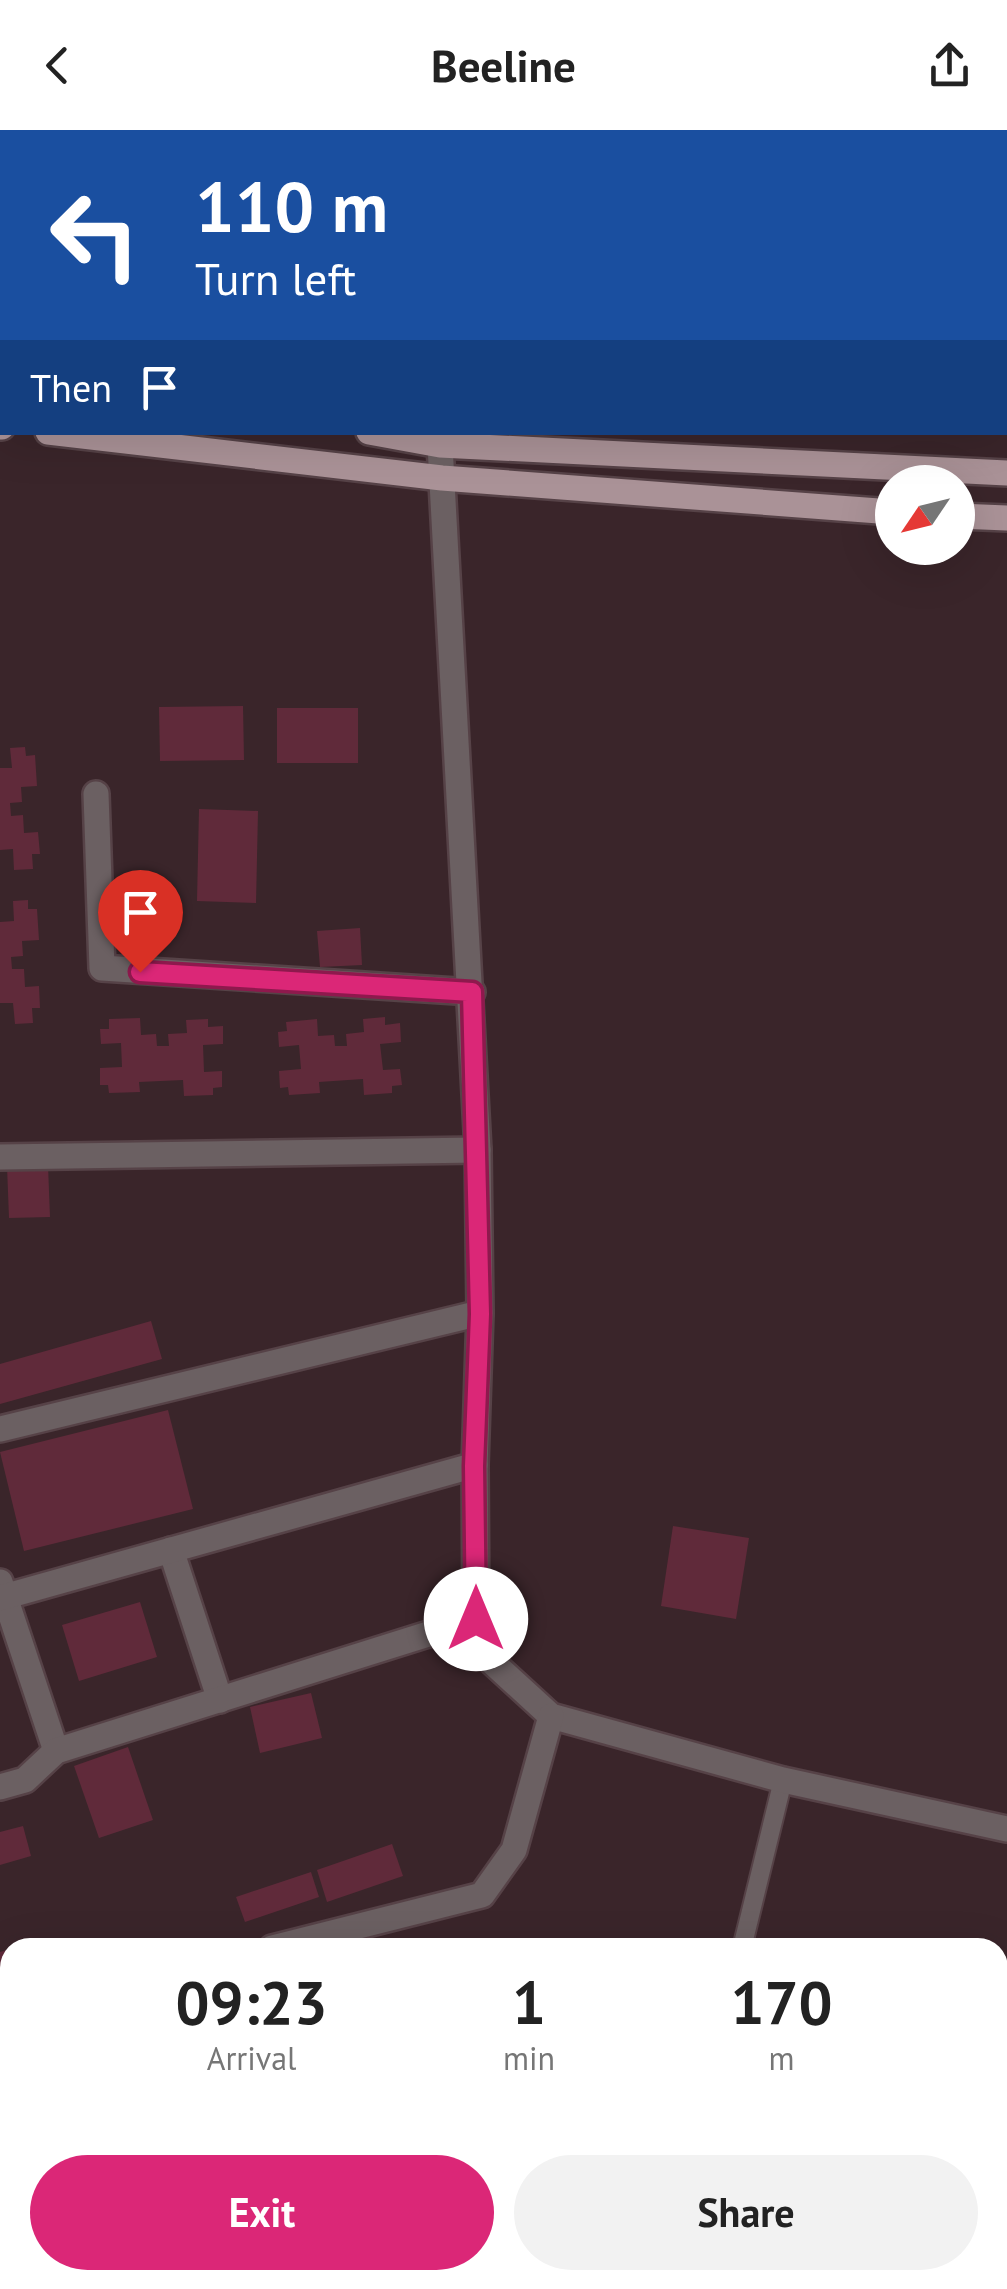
<!DOCTYPE html>
<html lang="en">
<head>
<meta charset="utf-8">
<style>
	:root { --surface:#fff; --page:#f2f2f2; --text:#222; --muted:#767676; --accent:#db2777 }
	body { margin:0; font-family:"PT Sans",sans-serif; background:var(--page); color:var(--text); height:100vh; display:flex; flex-direction:column; font-size:38px; white-space:nowrap }
	* { box-sizing:border-box; margin:0 }
	p { font-size:32px; color:var(--muted) }
	.icon { flex:none; width:55px; height:55px; fill:none; stroke:currentColor; stroke-width:2; stroke-linecap:round; stroke-linejoin:round }
	.map { position:relative; flex:1; overflow:hidden }
	.side { position:absolute; left:0px; top:1808px; width:1008px; height:352px; display:flex; flex-direction:column; background:var(--surface); border-radius:30px 30px 0 0; box-shadow:0 10px 40px #0002 }
	.side>* { flex:none }
	.guide { position:absolute; left:0px; top:0px; width:1008px; height:305px; box-shadow:0 10px 40px #0002; background:#1a4fa0; color:#fff; overflow:hidden }
	.needle { width:65px; rotate:235deg }
	.fabs { position:absolute; left:875px; top:335px; display:grid; gap:20px }
	.fabs a { display:grid; place-items:center; width:100px; height:100px; border-radius:50%; background:var(--surface); box-shadow:0 10px 40px #0002; font-size:50px }
	.pin { position:absolute; display:grid; place-items:center; width:85px; height:85px; color:#fff; margin:-102px -42px; border-radius:50% 50% 50% 0; rotate:-45deg; box-shadow:0 0 10px #0007 }
	.pin .icon { rotate:45deg }
	.me { position:absolute; width:110px; margin:-55px; rotate:0deg; stroke-linejoin:round; filter:drop-shadow(0 0 8px #0008) }
	.turn { display:flex; align-items:center; gap:35px; height:210px; padding:0 30px; font-size:45px }
	.turn .icon { width:130px; height:130px; stroke-width:2.5 }
	.turn b { display:block; font-size:70px; line-height:85px }
	.then { display:flex; align-items:center; height:95px; padding:0 30px; background:#0003; gap:20px; font-size:38px }
	.eta { display:flex; justify-content:space-evenly; align-items:center; height:170px; text-align:center }
	.eta b { font-size:60px; font-weight:600; line-height:70px }
	.action { display:flex; gap:20px; margin-top:auto; padding:20px 30px }
	.action a { flex:1; height:115px; border-radius:60px; background:var(--accent); color:#fff; font-size:40px; font-weight:600; line-height:115px; text-align:center }
	.action a+a { background:var(--page); color:var(--text) }
	header { display:flex; justify-content:space-between; align-items:center; height:130px; padding:0 30px; background:var(--surface); font-size:45px; font-weight:600 }
	.map>svg:first-child { display:block }
	.building { fill:#602a3a }
	.lines { fill:none; stroke-linecap:round; stroke-linejoin:round }
	.service-casing { stroke:#564247; stroke-width:22 }
	.minor-casing { stroke:#564247; stroke-width:30 }
	.primary-casing { stroke:#564247; stroke-width:30 }
	.service { stroke:#6b6062; stroke-width:18 }
	.minor { stroke:#6b6062; stroke-width:25 }
	.primary { stroke:#aa9297; stroke-width:25 }
	.route-casing { stroke:#8e194d; stroke-width:25 }
	.route { stroke:#db2777; stroke-width:18 }
</style>
</head>
<body>
<header><svg class="icon" aria-label="back" viewBox="0 0 24 24"><path d="M15 5l-7 7 7 7"/></svg>Beeline<svg class="icon" aria-label="share" viewBox="0 0 24 24"><path d="M12 15V3M7 8l5-5 5 5M5 13v7h14v-7"/></svg></header>
<div class="map">
<svg width="1007" height="2159" viewBox="0 0 1007 2159">
	<rect width="100%" height="100%" fill="#3a252a"/>
	<!-- building -->
	<g class="building">
		<polygon points="243,576 244,630 160,631 159,577"/>
		<rect x="277" y="578" width="81" height="55"/>
		<polygon points="25,617 26,626 35,625 37,656 21,657 22,672 10,673 11,686 23,685 24,703 38,702 40,724 32,724 33,739 14,740 13,719 0,720 0,638 12,638 10,618"/>
		<polygon points="199,679 258,681 256,773 197,771"/>
		<polygon points="28,770 28,779 37,779 39,810 22,811 23,826 11,827 12,839 24,839 25,857 39,856 40,878 32,878 33,893 15,894 13,873 0,873 0,792 14,791 13,771"/>
		<polygon points="360,798 362,835 320,837 317,801"/>
		<polygon points="385,887 385,895 400,893 401,912 380,914 383,940 400,939 402,955 392,956 392,963 364,965 363,949 319,952 320,963 289,965 288,957 280,958 279,941 301,939 299,915 279,917 278,902 287,901 286,892 317,889 318,906 334,905 335,916 347,916 346,904 364,902 363,889"/>
		<polygon points="140,888 141,905 156,904 157,916 169,916 168,904 187,903 186,890 208,889 208,897 223,896 223,914 203,915 204,942 222,941 222,957 213,958 213,965 184,966 183,950 139,952 140,962 109,963 108,955 100,955 100,938 122,937 121,913 101,914 100,899 109,899 109,889"/>
		<polygon points="48,1035 50,1087 9,1088 7,1036"/>
		<polygon points="151,1191 162,1229 0,1274 0,1234"/>
		<polygon points="168,1280 193,1379 24,1421 0,1322"/>
		<polygon points="673,1396 749,1408 736,1489 661,1476"/>
		<polygon points="140,1472 157,1527 79,1551 62,1495"/>
		<polygon points="311,1563 322,1608 260,1623 250,1577"/>
		<polygon points="128,1617 153,1690 99,1708 74,1636"/>
		<polygon points="23,1696 31,1726 0,1735 0,1702"/>
		<polygon points="392,1714 403,1746 327,1772 317,1740"/>
		<polygon points="311,1742 319,1767 245,1792 236,1767"/>
		<polygon points="10,1819 10,1854 0,1857 0,1822"/>
		<polygon points="999,1932 1007,1934 1007,2045 998,2043"/>
		<polygon points="893,2150 978,2150 985,2152 983,2159 890,2159"/>
	</g>
	<g class="lines">
		<defs>
			<g id="service">
				<polyline points="742,1818 783,1650"/>
				<polyline points="998,1919 1007,1921"/>
			</g>
			<g id="minor">
				<polyline points="872,2 875,0"/>
				<polyline points="440,315 478,1020 480,1183 475,1335 476,1489 492,1532 551,1586 783,1650 1007,1699"/>
				<polyline points="96,664 102,838 472,862"/>
				<polyline points="0,1027 478,1020"/>
				<polyline points="0,1299 480,1183"/>
				<polyline points="171,1420 220,1570"/>
				<polyline points="0,1452 56,1621"/>
				<polyline points="0,1468 475,1335"/>
				<polyline points="0,1657 25,1650 56,1621 476,1489"/>
				<polyline points="272,1818 482,1765 514,1720 551,1586"/>
				<polyline points="0,1885 10,1883"/>
			</g>
			<g id="primary">
				<polyline points="0,251 2,251"/>
				<polyline points="0,297 2,297"/>
				<polyline points="48,302 442,348 892,382"/>
				<polyline points="369,302 440,315 1007,343"/>
				<polyline points="958,386 1007,388"/>
			</g>
		</defs>
		<!-- service casing -->
		<use href="#service" class="service-casing"/>
		<!-- minor casing -->
		<use href="#minor" class="minor-casing"/>
		<!-- primary casing -->
		<use href="#primary" class="primary-casing"/>
		<!-- service -->
		<use href="#service" class="service"/>
		<!-- minor -->
		<use href="#minor" class="minor"/>
		<!-- primary -->
		<use href="#primary" class="primary"/>
	</g>
	<g class="lines">
		<defs>
			<polyline id="route" points="140,842 472,862 480,1184 474,1336 476,1489"/>
		</defs>
		<!-- route casing -->
		<use href="#route" class="route-casing"/>
		<!-- route -->
		<use href="#route" class="route"/>
	</g>
</svg>
<div class="fabs">
<a><svg class="needle" viewBox="-14 -14 28 28"><path d="M0-13l5 13h-10z" fill="#e53935"/><path d="M0 13l5-13h-10z" fill="#767676"/></svg></a>
</div>
<div class="pin" style="left:140px;top:842px;background:#d93025"><svg class="icon" aria-label="arrive" viewBox="0 0 24 24"><path d="M6 21V4h12l-3 4 3 4H6"/></svg></div>
<svg class="me" style="left:476px;top:1489px" viewBox="-20 -20 40 40"><circle r="19" fill="#fff"/><path d="M0-13L10 11 0 6-10 11z" fill="#db2777"/></svg>
<div class="guide">
<div class="turn"><svg class="icon" aria-label="left" viewBox="0 0 24 24"><path d="M17 20v-9H6M10 6l-5 5 5 5"/></svg><div><b>110 m</b>Turn left</div></div>
<div class="then">Then<svg class="icon" aria-label="arrive" viewBox="0 0 24 24"><path d="M6 21V4h12l-3 4 3 4H6"/></svg></div>
</div>
<section class="side">
<div class="eta">
<div><b>09:23</b><p>Arrival</p></div>
<div><b>1</b><p>min</p></div>
<div><b>170</b><p>m</p></div>
</div>
<div class="action"><a>Exit</a><a>Share</a></div>
</section>
</div>
</body>
</html>
